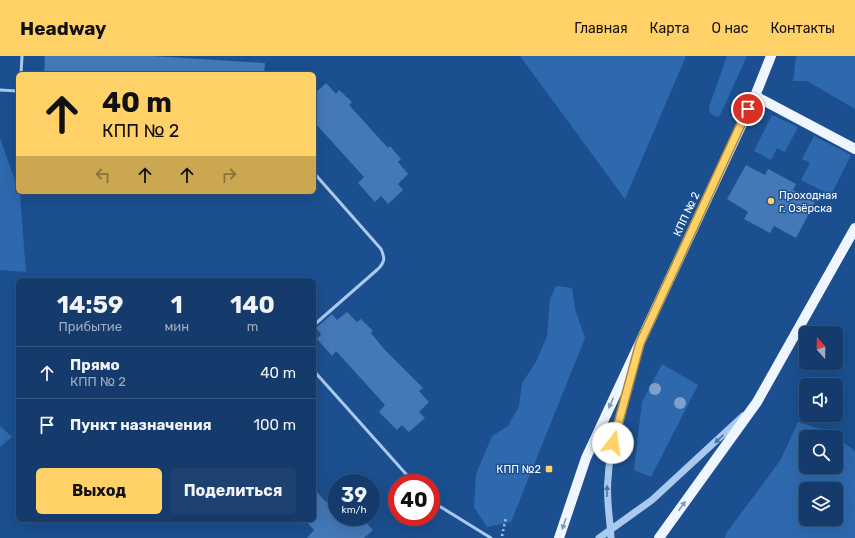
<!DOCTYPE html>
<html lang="ru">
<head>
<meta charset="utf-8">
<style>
	:root { --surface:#143b6b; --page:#1d4271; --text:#f1f3f6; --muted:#9dadc1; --line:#33557e; --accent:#ffd166 }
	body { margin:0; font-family:Rubik,sans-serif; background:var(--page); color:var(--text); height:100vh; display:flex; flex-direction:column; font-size:15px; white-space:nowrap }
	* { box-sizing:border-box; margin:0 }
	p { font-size:13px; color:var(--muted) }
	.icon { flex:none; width:22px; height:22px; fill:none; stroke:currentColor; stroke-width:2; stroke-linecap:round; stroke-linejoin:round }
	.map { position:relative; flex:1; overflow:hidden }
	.details { position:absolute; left:16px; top:222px; width:300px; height:244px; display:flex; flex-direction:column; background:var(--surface); border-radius:6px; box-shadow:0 4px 16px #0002,0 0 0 1px var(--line) }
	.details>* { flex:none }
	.hud { position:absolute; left:16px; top:16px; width:300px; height:122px; border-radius:6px; box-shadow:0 4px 16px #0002,0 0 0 1px var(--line); background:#ffd166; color:#111; overflow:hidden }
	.needle { width:26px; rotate:340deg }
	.buttons { position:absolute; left:799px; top:270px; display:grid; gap:8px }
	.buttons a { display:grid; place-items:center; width:44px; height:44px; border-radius:6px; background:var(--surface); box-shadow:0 4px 16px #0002,0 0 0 1px var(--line); font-size:20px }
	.speed { position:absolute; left:328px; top:418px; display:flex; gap:8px; font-size:20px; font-weight:700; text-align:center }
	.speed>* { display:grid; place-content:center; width:52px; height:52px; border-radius:50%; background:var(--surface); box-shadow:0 4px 16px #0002,0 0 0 1px var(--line); line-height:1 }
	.speed small { font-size:10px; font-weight:400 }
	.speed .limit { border:6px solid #d22; background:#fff; color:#111 }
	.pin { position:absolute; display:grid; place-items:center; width:34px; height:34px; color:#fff; margin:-17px; border:2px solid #fff; border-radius:50%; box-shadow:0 1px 4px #0007 }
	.me { position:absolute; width:44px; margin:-22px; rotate:15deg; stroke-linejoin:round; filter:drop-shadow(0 0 3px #0008) }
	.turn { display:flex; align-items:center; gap:14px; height:84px; padding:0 20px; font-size:18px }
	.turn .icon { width:52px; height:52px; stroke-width:2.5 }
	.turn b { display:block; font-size:28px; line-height:34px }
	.lanes { display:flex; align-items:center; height:38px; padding:0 20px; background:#0003; justify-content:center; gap:20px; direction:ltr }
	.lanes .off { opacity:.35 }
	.eta { display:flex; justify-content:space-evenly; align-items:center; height:68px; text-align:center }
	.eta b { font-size:24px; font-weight:700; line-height:28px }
	.action { display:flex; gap:8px; margin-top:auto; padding:8px 20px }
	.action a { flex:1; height:46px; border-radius:6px; background:var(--accent); color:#111; font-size:16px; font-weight:700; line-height:46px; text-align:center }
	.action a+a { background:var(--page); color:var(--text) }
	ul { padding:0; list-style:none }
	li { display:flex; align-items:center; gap:12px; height:52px; padding:0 20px; border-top:1px solid var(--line) }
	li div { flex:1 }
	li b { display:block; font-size:15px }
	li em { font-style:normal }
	header { display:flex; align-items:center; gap:24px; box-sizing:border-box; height:56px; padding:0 20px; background:var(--accent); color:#111 }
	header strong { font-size:19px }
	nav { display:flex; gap:22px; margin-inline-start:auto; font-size:14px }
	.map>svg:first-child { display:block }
	.green { fill:#2e69ad; fill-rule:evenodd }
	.building { fill:#4478b7 }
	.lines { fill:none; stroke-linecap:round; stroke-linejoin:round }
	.path { stroke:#a9c9ee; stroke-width:2.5; stroke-dasharray:2 3; stroke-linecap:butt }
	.service { stroke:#a9c9ee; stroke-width:3 }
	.tertiary { stroke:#a9c9ee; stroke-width:7 }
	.primary { stroke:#f0f6ff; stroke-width:10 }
	.tree { fill:#7ea0ca }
	.oneway { fill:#7b9ac1 }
	.oneway2 { fill:#4674ac }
	.route-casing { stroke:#a68842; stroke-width:10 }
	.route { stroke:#ffd166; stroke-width:7 }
	.poi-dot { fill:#ffd166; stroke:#1b4f8f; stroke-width:1.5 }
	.labels { text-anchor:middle; stroke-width:3; stroke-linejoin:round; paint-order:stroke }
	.poi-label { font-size:11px; fill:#fff; stroke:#1b4f8f; text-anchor:start }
	.street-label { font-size:11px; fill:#fff; stroke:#1b4f8f }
</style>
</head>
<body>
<header>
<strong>Headway</strong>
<nav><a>Главная</a><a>Карта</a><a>О нас</a><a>Контакты</a></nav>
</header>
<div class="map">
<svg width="855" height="482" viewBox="0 0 855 482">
	<rect width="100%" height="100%" fill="#1b4f8f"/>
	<!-- green -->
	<g class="green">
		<polygon points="520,0 686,0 625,143"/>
		<path d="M727 0H747L721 57 718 61C711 59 709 57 709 51Z"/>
		<polygon points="796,0 855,0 855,53 807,25 793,25"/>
		<polygon points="772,59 798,71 785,96 777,92 771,104 754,95"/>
		<polygon points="814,80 851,99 831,139 801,124 810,107 802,103"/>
		<polygon points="0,82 20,139 26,216 0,214"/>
		<polygon points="556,230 572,232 575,253 585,282 511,466 487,471 474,451 476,418 492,380 508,370 519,350 522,327 536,306 547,280 550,243"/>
		<polygon points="662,308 698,329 651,421 634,414 642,346"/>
		<path d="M798 366 827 375 835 381H806V411H836V381L855 395V482H725L727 476 780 405ZM806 433H836V463H806Z"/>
		<polygon points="0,370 12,381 0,391"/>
	</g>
	<!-- building -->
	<g class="building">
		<polygon points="45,0 152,0 265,7 264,18 44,18"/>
		<polygon points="326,27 336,38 339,34 352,46 349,49 388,92 390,90 401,103 398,106 408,118 398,128 403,134 388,148 381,140 375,146 358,127 364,121 314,66 314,38"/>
		<polygon points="746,109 765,119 768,113 796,128 793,134 815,146 796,182 774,170 770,177 744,163 748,156 727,143"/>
		<polygon points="347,256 357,266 361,263 373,275 371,277 384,293 423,332 419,335 429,346 419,356 425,362 409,376 402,369 397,374 379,356 385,349 336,295 332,300 317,283 321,278 316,272 332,258 337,264"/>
		<polygon points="314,433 326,446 337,436 337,461 361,461 373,474 364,482 307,482 314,474 305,464 314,464"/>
	</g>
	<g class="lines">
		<!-- path -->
		<polyline class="path" points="502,480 506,461"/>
		<!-- service -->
		<g class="service">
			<polyline points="21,18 22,0"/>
			<polyline points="0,34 18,35"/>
			<path d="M314 117 381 193C385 202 385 206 378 213L314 269"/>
			<polyline points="314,315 414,427"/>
			<polyline points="431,445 491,482"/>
		</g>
		<!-- tertiary -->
		<g class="tertiary">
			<polyline points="599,482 652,444 743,360"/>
			<path d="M611 482C610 462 606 443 608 423 610 384 624 344 634 306"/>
		</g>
		<!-- primary -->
		<g class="primary">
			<polyline points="755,40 855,93"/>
			<polyline points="559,482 586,402 755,40 771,0"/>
			<polyline points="659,482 757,346 855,172"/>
		</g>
	</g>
	<!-- trees -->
	<g class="tree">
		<circle cx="655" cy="333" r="6"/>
		<circle cx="680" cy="347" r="6"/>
	</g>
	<!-- one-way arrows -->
	<defs><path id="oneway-solid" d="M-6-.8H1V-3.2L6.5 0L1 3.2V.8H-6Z"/></defs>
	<g class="oneway">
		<use href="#oneway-solid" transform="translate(611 347) rotate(115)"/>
		<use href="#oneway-solid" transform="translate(682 450) rotate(-54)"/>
		<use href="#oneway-solid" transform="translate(564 468) rotate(109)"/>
	</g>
	<g class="oneway2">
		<use href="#oneway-solid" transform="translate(719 383) rotate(137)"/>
		<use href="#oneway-solid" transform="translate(607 435) rotate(-89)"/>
	</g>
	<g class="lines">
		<defs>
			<polyline id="route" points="613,387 640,287 748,53"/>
		</defs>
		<!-- route casing -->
		<use href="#route" class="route-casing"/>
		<!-- route -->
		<use href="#route" class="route"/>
	</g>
	<!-- markers -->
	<g class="poi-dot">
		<circle cx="771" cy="145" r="4"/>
		<rect x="545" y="409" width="8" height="8" rx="2"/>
	</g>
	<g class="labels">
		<!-- poi labels -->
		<g class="poi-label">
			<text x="779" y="143">Проходная<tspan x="779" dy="13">г. Озёрска</tspan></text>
			<text x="541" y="417" text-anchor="end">КПП №2</text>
		</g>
		<!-- street labels -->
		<g class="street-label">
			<text transform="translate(686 158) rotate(-65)" y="4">КПП № 2</text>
		</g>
	</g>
</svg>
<div class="buttons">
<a><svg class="needle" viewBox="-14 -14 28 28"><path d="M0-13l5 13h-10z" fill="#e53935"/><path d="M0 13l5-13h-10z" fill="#9dadc1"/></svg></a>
<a><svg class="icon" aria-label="sound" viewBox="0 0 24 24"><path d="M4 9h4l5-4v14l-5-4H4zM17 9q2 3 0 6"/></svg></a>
<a><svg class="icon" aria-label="search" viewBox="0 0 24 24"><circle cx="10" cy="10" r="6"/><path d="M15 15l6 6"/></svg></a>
<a><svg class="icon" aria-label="layers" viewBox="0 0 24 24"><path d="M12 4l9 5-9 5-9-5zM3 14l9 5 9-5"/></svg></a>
</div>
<div class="speed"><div>39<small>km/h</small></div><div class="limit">40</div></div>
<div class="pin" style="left:748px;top:53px;background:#d93025"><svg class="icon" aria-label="arrive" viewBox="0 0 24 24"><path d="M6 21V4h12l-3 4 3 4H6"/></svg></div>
<svg class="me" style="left:613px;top:387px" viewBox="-20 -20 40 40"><circle r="19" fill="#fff"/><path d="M0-13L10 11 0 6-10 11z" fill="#ffd166"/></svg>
<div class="hud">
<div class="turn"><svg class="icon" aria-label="ahead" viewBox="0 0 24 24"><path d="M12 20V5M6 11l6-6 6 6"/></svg><div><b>40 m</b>КПП № 2</div></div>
<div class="lanes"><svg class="icon off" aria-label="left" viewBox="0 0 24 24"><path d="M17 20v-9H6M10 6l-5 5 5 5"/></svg><svg class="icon" aria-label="ahead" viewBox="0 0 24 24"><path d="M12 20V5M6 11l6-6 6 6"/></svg><svg class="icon" aria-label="ahead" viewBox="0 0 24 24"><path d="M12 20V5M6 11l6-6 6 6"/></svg><svg class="icon off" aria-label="right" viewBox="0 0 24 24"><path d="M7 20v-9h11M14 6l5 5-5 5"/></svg></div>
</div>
<section class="details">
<div class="eta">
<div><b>14:59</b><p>Прибытие</p></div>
<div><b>1</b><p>мин</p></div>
<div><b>140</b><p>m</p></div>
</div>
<ul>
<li><svg class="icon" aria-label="ahead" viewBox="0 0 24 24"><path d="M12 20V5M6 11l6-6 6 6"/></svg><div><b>Прямо</b><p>КПП № 2</p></div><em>40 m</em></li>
<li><svg class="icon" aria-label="arrive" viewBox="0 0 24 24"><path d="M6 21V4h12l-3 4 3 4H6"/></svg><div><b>Пункт назначения</b></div><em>100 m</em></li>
</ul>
<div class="action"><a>Выход</a><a>Поделиться</a></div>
</section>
</div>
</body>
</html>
